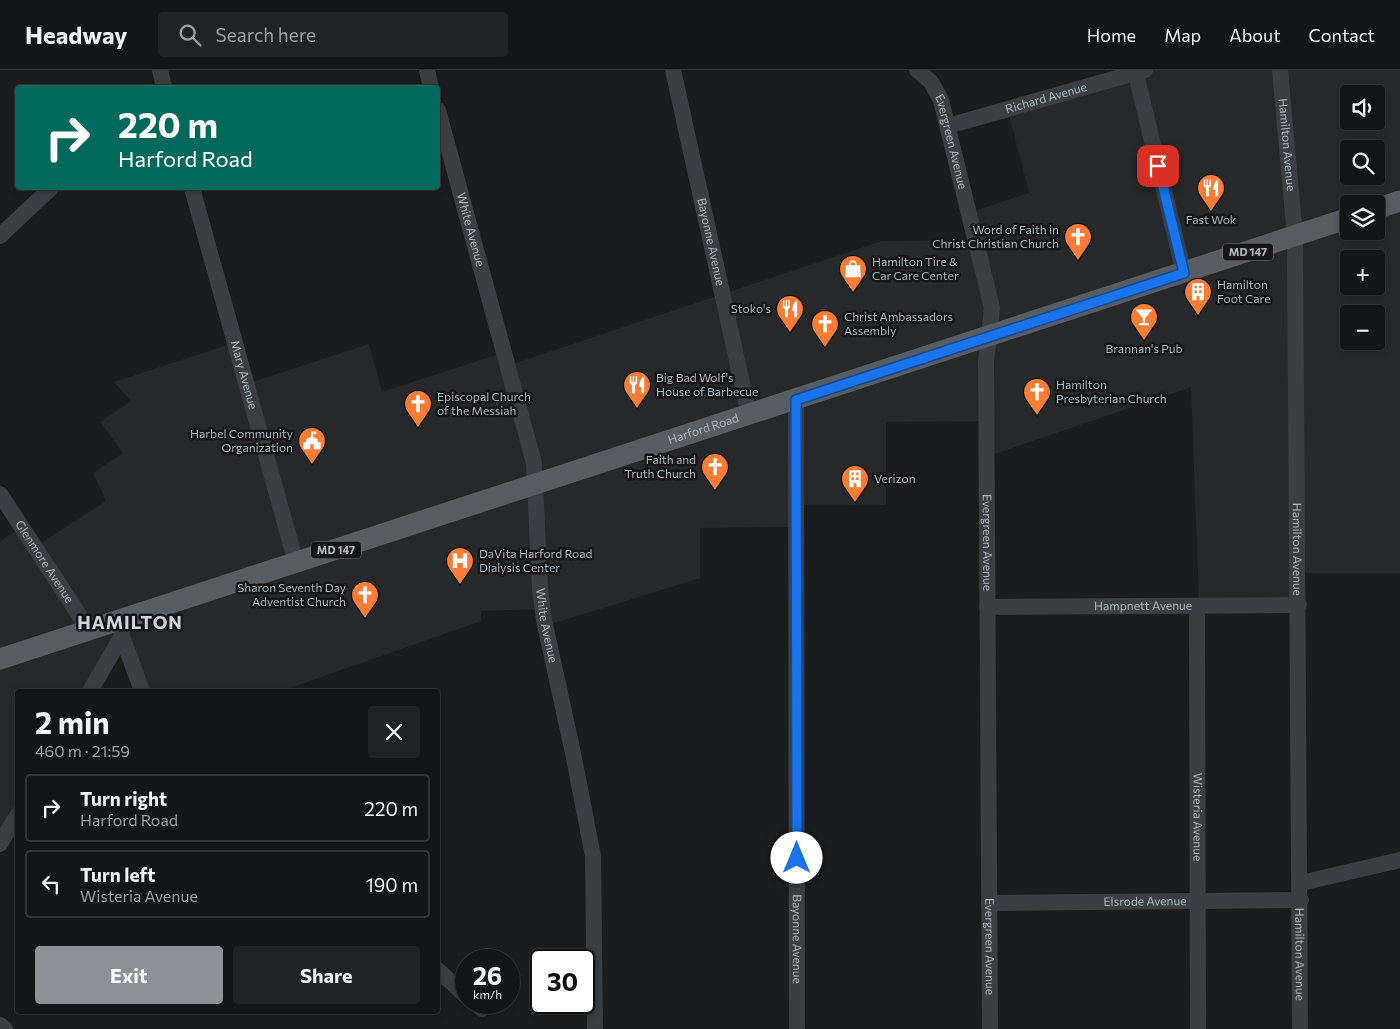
<!DOCTYPE html>
<html lang="en">
<head>
<meta charset="utf-8">
<style>
	:root { --surface:#141516; --page:#212223; --text:#f1f3f6; --muted:#9d9fa1; --line:#333435; --accent:#8c9099 }
	body { margin:0; font-family:Commissioner,sans-serif; background:var(--page); color:var(--text); height:100vh; display:flex; flex-direction:column; font-size:19px; white-space:nowrap }
	* { box-sizing:border-box; margin:0 }
	p { font-size:16px; color:var(--muted) }
	.icon { flex:none; width:28px; height:28px; fill:none; stroke:currentColor; stroke-width:2; stroke-linecap:round; stroke-linejoin:round }
	.map { position:relative; flex:1; overflow:hidden }
	.sheet { position:absolute; left:15px; top:619px; width:425px; height:325px; display:flex; flex-direction:column; background:var(--surface); border-radius:5px; box-shadow:0 2px 8px #0003,0 0 0 1px var(--line) }
	.sheet>* { flex:none }
	.hud { position:absolute; left:15px; top:15px; width:425px; height:105px; border-radius:5px; box-shadow:0 2px 8px #0003,0 0 0 1px var(--line); background:#00695c; color:#fff; overflow:hidden }
	.controls { position:absolute; left:1340px; top:15px; display:grid; gap:10px }
	.controls a { display:grid; place-items:center; width:45px; height:45px; border-radius:5px; background:var(--surface); box-shadow:0 2px 8px #0003,0 0 0 1px var(--line); font-size:25px }
	.speed { position:absolute; left:455px; top:879px; display:flex; gap:10px; font-size:25px; font-weight:700; text-align:center }
	.speed>* { display:grid; place-content:center; width:65px; height:65px; border-radius:50%; background:var(--surface); box-shadow:0 2px 8px #0003,0 0 0 1px var(--line); line-height:1 }
	.speed small { font-size:12px; font-weight:400 }
	.speed .limit { border:2px solid #111; border-radius:8px; background:#fff; color:#111 }
	.pin { position:absolute; display:grid; place-items:center; width:42px; height:42px; color:#fff; margin:-21px; border-radius:10px; box-shadow:0 2px 8px #0006 }
	.me { position:absolute; width:55px; margin:-28px; rotate:0deg; stroke-linejoin:round; filter:drop-shadow(0 0 4px #0008) }
	.turn { display:flex; align-items:center; gap:18px; height:105px; padding:0 20px; font-size:22px }
	.turn .icon { width:65px; height:65px; stroke-width:2.5 }
	.turn b { display:block; font-size:35px; line-height:42px }
	.round { display:grid; place-items:center; flex:none; width:52px; height:52px; border-radius:5px; background:var(--page) }
	.overview { display:flex; align-items:center; justify-content:space-between; height:85px; padding:0 20px }
	h1 { font-size:30px; font-weight:700; line-height:38px }
	.button { display:flex; gap:10px; margin-top:auto; padding:10px 20px }
	.button a { flex:1; height:58px; border-radius:5px; background:var(--accent); color:#fff; font-size:20px; font-weight:700; line-height:58px; text-align:center }
	.button a+a { background:var(--page); color:var(--text) }
	ul { padding:0; list-style:none }
	li { display:flex; align-items:center; gap:15px; height:68px; margin:0 10px 8px; padding:0 10px; border:2px solid var(--line); border-radius:5px }
	li div { flex:1 }
	li b { display:block; font-size:19px }
	li em { font-style:normal }
	header { display:flex; align-items:center; gap:30px; box-sizing:border-box; height:70px; padding:0 25px; background:var(--surface); border-bottom:1px solid var(--line) }
	header strong { font-size:24px }
	nav { display:flex; gap:28px; margin-inline-start:auto; font-size:18px }
	.search { width:350px; height:45px; background:var(--page); display:flex; align-items:center; gap:12px; box-sizing:border-box; padding:0 18px; border-radius:5px; color:var(--muted); font-size:19px }
	.map>svg:first-child { display:block }
	.built { fill:#27282a; fill-rule:evenodd }
	.lines { fill:none; stroke-linecap:round; stroke-linejoin:round }
	.minor { stroke:#3b3f43; stroke-width:16 }
	.major { stroke:#575d62; stroke-width:21 }
	.route-casing { stroke:#114b97; stroke-width:12 }
	.route { stroke:#1a73e8; stroke-width:9 }
	.labels { text-anchor:middle; stroke-width:5; stroke-linejoin:round; paint-order:stroke }
	.shield { fill:#161618; stroke:#80878c; stroke-width:1 }
	.shield-label { font-size:11px; font-weight:bold; fill:#adb7bd }
	.street-label { font-size:12px; fill:#adb7bd; stroke:#161618 }
	.poi-label { font-size:12px; fill:#adb7bd; stroke:#161618; text-anchor:start }
	.district-label { font-size:18px; font-weight:bold; letter-spacing:1px; fill:#ced4d9; stroke:#161618 }
</style>
</head>
<body>
<header>
<strong>Headway</strong>
<div class="search"><svg class="icon" aria-label="search" viewBox="0 0 24 24"><circle cx="10" cy="10" r="6"/><path d="M15 15l6 6"/></svg>Search here</div>
<nav><a>Home</a><a>Map</a><a>About</a><a>Contact</a></nav>
</header>
<div class="map">
<svg width="1400" height="959" viewBox="0 0 1400 959">
	<rect width="100%" height="100%" fill="#1b1c1d"/>
	<!-- built -->
	<path class="built" d="M1134 0H1400V503H1298L1299 535 1199 533 1191 317 986 387 985 351 886 352V435H798L797 457 700 458V508L545 556 543 539 481 541V551L281 621H146L125 565 92 621H18L17 752 0 763V471L22 457 35 477 106 431 93 403 123 383 100 352 131 331 114 312 237 272 249 313 369 274 382 322 505 282 510 295 882 171 975 170 968 143 1029 123 1008 40ZM1349 24H1376V51H1349ZM1349 79H1376V106H1349ZM1349 134H1376V161H1349ZM1349 189H1376V216H1349ZM1349 244H1376V271H1349Z"/>
	<g class="lines">
		<!-- minor -->
		<g class="minor">
			<polyline points="160,0 164,18"/>
			<polyline points="427,0 431,18"/>
			<path id="s1" d="M673 0 749 345"/>
			<path id="s2" d="M917 0 931 12 941 30 992 238 986 292 990 959"/>
			<polyline points="1135,0 1184,203"/>
			<path id="s3" d="M1280 0 1295 166 1300 959"/>
			<path id="s4" d="M438 40 534 393 540 519 544 550 573 683 593 786 595 959"/>
			<path id="s5" d="M948 56 1145 0"/>
			<path id="s6" d="M192 118 296 493"/>
			<polyline points="0,166 51,118"/>
			<path id="s7" d="M796 329 797 959"/>
			<path id="s8" d="M0 424 89 560"/>
			<path id="s9" d="M1197 536 1198 959"/>
			<path id="s10" d="M987 537 1299 535"/>
			<polyline points="122,566 142,621"/>
			<polyline points="90,621 122,566 121,550"/>
			<polyline points="0,774 18,744"/>
			<polyline points="1301,813 1400,790"/>
			<path id="s11" d="M989 833 1301 830"/>
			<polyline points="438,900 466,926"/>
			<polyline points="474,932 482,939"/>
			<polyline points="0,955 5,959"/>
		</g>
		<!-- major -->
		<g class="major">
			<polyline points="1376,139 1400,131"/>
			<path id="s12" d="M0 589 1349 148"/>
		</g>
	</g>
	<g class="lines">
		<defs>
			<polyline id="route" points="797,788 796,330 1184,203 1158,96"/>
		</defs>
		<!-- route casing -->
		<use href="#route" class="route-casing"/>
		<!-- route -->
		<use href="#route" class="route"/>
	</g>
	<!-- icons -->
	<defs>
		<symbol id="restaurant-pin" viewBox="-11 -11 22 30"><path d="M0 17L-7.5 6A9.5 9.5 0 1 1 7.5 6Z" fill="#fb7d35" stroke="#161618"/><path d="M-5-6h1v4h1v-4h1v4h1v-4h1v5L-1.5 .5V6h-2V.5L-5-1ZM5-6V6H3V1.5H1.5Q1.5-4 5-6Z" fill="#fff"/></symbol>
		<symbol id="church-pin" viewBox="-11 -11 22 30"><path d="M0 17L-7.5 6A9.5 9.5 0 1 1 7.5 6Z" fill="#fb7d35" stroke="#161618"/><path d="M-1.2-6h2.4v3.5h3.3v2.4h-3.3V6h-2.4V-.1h-3.3v-2.4h3.3Z" fill="#fff"/></symbol>
		<symbol id="shop-pin" viewBox="-11 -11 22 30"><path d="M0 17L-7.5 6A9.5 9.5 0 1 1 7.5 6Z" fill="#fb7d35" stroke="#161618"/><path d="M-5-2.5h2.3a2.7 3.5 0 0 1 5.4 0H5L5.5 6h-11ZM-1.5-2.5h3a1.5 2.3 0 0 0-3 0Z" fill="#fff"/></symbol>
		<symbol id="building-pin" viewBox="-11 -11 22 30"><path d="M0 17L-7.5 6A9.5 9.5 0 1 1 7.5 6Z" fill="#fb7d35" stroke="#161618"/><path d="M-4-6H4V6H1V3H-1V6H-4ZM-2.5-4.3h1.7v1.8h-1.7ZM.8-4.3h1.7v1.8H.8ZM-2.5-1h1.7V.8h-1.7ZM.8-1h1.7V.8H.8Z" fill="#fff"/></symbol>
		<symbol id="bar-pin" viewBox="-11 -11 22 30"><path d="M0 17L-7.5 6A9.5 9.5 0 1 1 7.5 6Z" fill="#fb7d35" stroke="#161618"/><path d="M-6-5H6L.8 .8V4.5H3.5V6h-7V4.5H-.8V.8Z" fill="#fff"/></symbol>
		<symbol id="civic-pin" viewBox="-11 -11 22 30"><path d="M0 17L-7.5 6A9.5 9.5 0 1 1 7.5 6Z" fill="#fb7d35" stroke="#161618"/><path d="M-.6-6.5H3V-4.5H.6V-3L4-1V1h2V6H-6V1h2V-1L-.6-3ZM-1.2 2.5V6h2.4V2.5Z" fill="#fff"/></symbol>
		<symbol id="hospital-pin" viewBox="-11 -11 22 30"><path d="M0 17L-7.5 6A9.5 9.5 0 1 1 7.5 6Z" fill="#fb7d35" stroke="#161618"/><path d="M-5-5h3v3.5h4V-5h3V5h-3V1.5h-4V5h-3Z" fill="#fff"/></symbol>
	</defs>
	<g fill-rule="evenodd">
		<use href="#restaurant-pin" x="1195" y="102" width="32" height="43"/>
		<use href="#church-pin" x="1062" y="151" width="32" height="43"/>
		<use href="#shop-pin" x="837" y="183" width="32" height="43"/>
		<use href="#building-pin" x="1182" y="206" width="32" height="43"/>
		<use href="#restaurant-pin" x="774" y="223" width="32" height="43"/>
		<use href="#bar-pin" x="1128" y="231" width="32" height="43"/>
		<use href="#church-pin" x="809" y="238" width="32" height="43"/>
		<use href="#restaurant-pin" x="621" y="299" width="32" height="43"/>
		<use href="#church-pin" x="1021" y="306" width="32" height="43"/>
		<use href="#church-pin" x="402" y="318" width="32" height="43"/>
		<use href="#civic-pin" x="296" y="355" width="32" height="43"/>
		<use href="#church-pin" x="699" y="381" width="32" height="43"/>
		<use href="#building-pin" x="839" y="393" width="32" height="43"/>
		<use href="#hospital-pin" x="444" y="475" width="32" height="43"/>
		<use href="#church-pin" x="349" y="509" width="32" height="43"/>
	</g>
	<g class="labels">
		<!-- shield labels -->
		<g class="shield">
			<rect x="1223" y="173.5" width="50" height="17" rx="4"/>
			<rect x="311" y="471.5" width="50" height="17" rx="4"/>
		</g>
		<g class="shield-label">
			<text x="1248" y="186">MD 147</text>
			<text x="336" y="484">MD 147</text>
		</g>
		<!-- street labels -->
		<g class="street-label">
			<text dy="4" stroke="none"><textPath href="#s5" startOffset="102">Richard Avenue</textPath></text>
			<text dy="4" stroke="none"><textPath href="#s2" startOffset="82">Evergreen Avenue</textPath></text>
			<text dy="4" stroke="none"><textPath href="#s3" startOffset="75">Hamilton Avenue</textPath></text>
			<text dy="4" stroke="none"><textPath href="#s4" startOffset="124">White Avenue</textPath></text>
			<text dy="4" stroke="none"><textPath href="#s1" startOffset="176">Bayonne Avenue</textPath></text>
			<text dy="4" stroke="none"><textPath href="#s6" startOffset="194">Mary Avenue</textPath></text>
			<text dy="4" stroke="none"><textPath href="#s12" startOffset="740">Harford Road</textPath></text>
			<text dy="4" stroke="none"><textPath href="#s2" startOffset="488">Evergreen Avenue</textPath></text>
			<text dy="4" stroke="none"><textPath href="#s3" startOffset="480">Hamilton Avenue</textPath></text>
			<text dy="4" stroke="none"><textPath href="#s8" startOffset="81">Glenmore Avenue</textPath></text>
			<text dy="4" stroke="none"><textPath href="#s10" startOffset="156">Hampnett Avenue</textPath></text>
			<text dy="4" stroke="none"><textPath href="#s4" startOffset="529">White Avenue</textPath></text>
			<text dy="4" stroke="none"><textPath href="#s9" startOffset="211">Wisteria Avenue</textPath></text>
			<text dy="4" stroke="none"><textPath href="#s11" startOffset="156">Elsrode Avenue</textPath></text>
			<text dy="4" stroke="none"><textPath href="#s7" startOffset="540">Bayonne Avenue</textPath></text>
			<text dy="4" stroke="none"><textPath href="#s2" startOffset="892">Evergreen Avenue</textPath></text>
			<text dy="4" stroke="none"><textPath href="#s3" startOffset="885">Hamilton Avenue</textPath></text>
		</g>
		<!-- poi labels -->
		<g class="poi-label">
			<text x="1211" y="154" text-anchor="middle">Fast Wok</text>
			<text x="1059" y="164" text-anchor="end">Word of Faith in<tspan x="1059" dy="14">Christ Christian Church</tspan></text>
			<text x="872" y="196">Hamilton Tire &amp;<tspan x="872" dy="14">Car Care Center</tspan></text>
			<text x="1217" y="219">Hamilton<tspan x="1217" dy="14">Foot Care</tspan></text>
			<text x="771" y="243" text-anchor="end">Stoko's</text>
			<text x="844" y="251">Christ Ambassadors<tspan x="844" dy="14">Assembly</tspan></text>
			<text x="1144" y="283" text-anchor="middle">Brannan's Pub</text>
			<text x="656" y="312">Big Bad Wolf's<tspan x="656" dy="14">House of Barbecue</tspan></text>
			<text x="1056" y="319">Hamilton<tspan x="1056" dy="14">Presbyterian Church</tspan></text>
			<text x="437" y="331">Episcopal Church<tspan x="437" dy="14">of the Messiah</tspan></text>
			<text x="293" y="368" text-anchor="end">Harbel Community<tspan x="293" dy="14">Organization</tspan></text>
			<text x="696" y="394" text-anchor="end">Faith and<tspan x="696" dy="14">Truth Church</tspan></text>
			<text x="874" y="413">Verizon</text>
			<text x="479" y="488">DaVita Harford Road<tspan x="479" dy="14">Dialysis Center</tspan></text>
			<text x="346" y="522" text-anchor="end">Sharon Seventh Day<tspan x="346" dy="14">Adventist Church</tspan></text>
		</g>
		<!-- district labels -->
		<g class="district-label">
			<text x="130" y="559">HAMILTON</text>
		</g>
	</g>
</svg>
<div class="controls">
<a><svg class="icon" aria-label="sound" viewBox="0 0 24 24"><path d="M4 9h4l5-4v14l-5-4H4zM17 9q2 3 0 6"/></svg></a>
<a><svg class="icon" aria-label="search" viewBox="0 0 24 24"><circle cx="10" cy="10" r="6"/><path d="M15 15l6 6"/></svg></a>
<a><svg class="icon" aria-label="layers" viewBox="0 0 24 24"><path d="M12 4l9 5-9 5-9-5zM3 14l9 5 9-5"/></svg></a>
<a>+</a>
<a>−</a>
</div>
<div class="speed"><div>26<small>km/h</small></div><div class="limit">30</div></div>
<div class="pin" style="left:1158px;top:96px;background:#d93025"><svg class="icon" aria-label="arrive" viewBox="0 0 24 24"><path d="M6 21V4h12l-3 4 3 4H6"/></svg></div>
<svg class="me" style="left:797px;top:788px" viewBox="-20 -20 40 40"><circle r="19" fill="#fff"/><path d="M0-13L10 11 0 6-10 11z" fill="#1a73e8"/></svg>
<div class="hud">
<div class="turn"><svg class="icon" aria-label="right" viewBox="0 0 24 24"><path d="M7 20v-9h11M14 6l5 5-5 5"/></svg><div><b>220 m</b>Harford Road</div></div>
</div>
<section class="sheet">
<div class="overview"><div><h1>2 min</h1><p>460 m · 21:59</p></div><a class="round"><svg class="icon" aria-label="close" viewBox="0 0 24 24"><path d="M6 6l12 12M18 6L6 18"/></svg></a></div>
<ul>
<li><svg class="icon" aria-label="right" viewBox="0 0 24 24"><path d="M7 20v-9h11M14 6l5 5-5 5"/></svg><div><b>Turn right</b><p>Harford Road</p></div><em>220 m</em></li>
<li><svg class="icon" aria-label="left" viewBox="0 0 24 24"><path d="M17 20v-9H6M10 6l-5 5 5 5"/></svg><div><b>Turn left</b><p>Wisteria Avenue</p></div><em>190 m</em></li>
</ul>
<div class="button"><a>Exit</a><a>Share</a></div>
</section>
</div>
</body>
</html>
